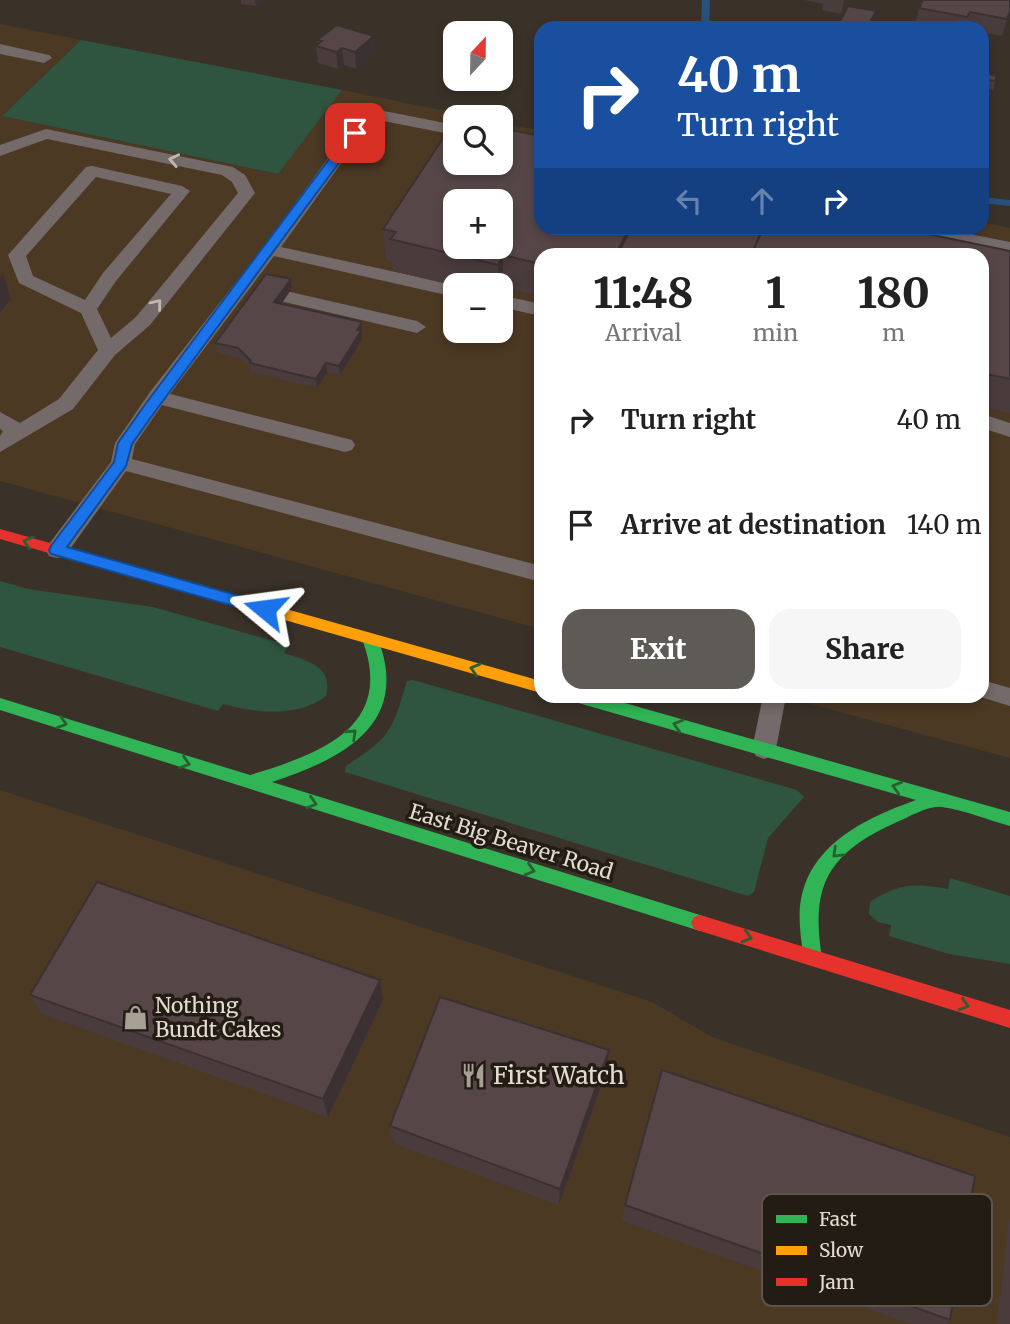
<!DOCTYPE html>
<html lang="en">
<head>
<meta charset="utf-8">
<style>
	:root { --surface:#fff; --page:#f6f6f6; --text:#222; --muted:#767676; --accent:#5e5a56 }
	body { margin:0; font-family:Merriweather,serif; background:var(--page); color:var(--text); height:100vh; display:flex; flex-direction:column; font-size:26px; white-space:nowrap }
	* { box-sizing:border-box; margin:0 }
	p { font-size:23px; color:var(--muted) }
	.icon { flex:none; width:38px; height:38px; fill:none; stroke:currentColor; stroke-width:2; stroke-linecap:round; stroke-linejoin:round }
	.map { position:relative; flex:1; overflow:hidden }
	.sheet { position:absolute; left:534px; top:248px; width:455px; height:455px; display:flex; flex-direction:column; background:var(--surface); border-radius:21px; box-shadow:0 4px 10px #0003 }
	.sheet>* { flex:none }
	.guide { position:absolute; left:534px; top:21px; width:455px; height:214px; border-radius:21px; box-shadow:0 4px 10px #0003; background:#1a4fa0; color:#fff; overflow:hidden }
	.needle { width:46px; rotate:22deg }
	.controls { position:absolute; left:443px; top:21px; display:grid; gap:14px }
	.controls a { display:grid; place-items:center; width:70px; height:70px; border-radius:14px; background:var(--surface); box-shadow:0 4px 10px #0003; font-size:35px }
	.pin { position:absolute; display:grid; place-items:center; width:60px; height:60px; color:#fff; margin:-30px; border-radius:14px; box-shadow:0 4px 10px #0006 }
	.me { position:absolute; width:77px; margin:-38px; rotate:286deg; stroke-linejoin:round; filter:drop-shadow(0 0 5px #0008) }
	.turn { display:flex; align-items:center; gap:24px; height:147px; padding:0 28px; font-size:32px }
	.turn .icon { width:91px; height:91px; stroke-width:2.5 }
	.turn b { display:block; font-size:49px; line-height:60px }
	.lanes { display:flex; align-items:center; height:66px; padding:0 28px; background:#0003; justify-content:center; gap:35px; direction:ltr }
	.lanes .off { opacity:.35 }
	.eta { display:flex; justify-content:space-evenly; align-items:center; height:119px; text-align:center }
	.eta b { font-size:42px; font-weight:800; line-height:49px }
	.cta { display:flex; gap:14px; margin-top:auto; padding:14px 28px }
	.cta a { flex:1; height:80px; border-radius:21px; background:var(--accent); color:#fff; font-size:28px; font-weight:800; line-height:80px; text-align:center }
	.cta a+a { background:var(--page); color:var(--text) }
	ul { padding:0; list-style:none }
	li { display:flex; align-items:center; gap:21px; height:105px; padding:0 28px }
	li div { flex:1 }
	li b { display:block; font-size:26px }
	li em { font-style:normal }
	.map>svg:first-child { display:block }
	.built { fill:#4c3924; fill-rule:evenodd }
	.green { fill:#2f543f }
	.lines { fill:none; stroke-linecap:round; stroke-linejoin:round }
	.stream { fill:#2a507c; fill-rule:evenodd }
	.lane { fill:#756a6a; fill-rule:evenodd }
	.fast { fill:#30b455; fill-rule:evenodd }
	.slow { fill:#ff9f0a; fill-rule:evenodd }
	.jam { fill:#e5322d; fill-rule:evenodd }
	.wall { fill:#4a3c3d }
	.shaded-wall { fill:#3c3132 }
	.building { fill:#564647; stroke:#3c3132; stroke-width:2; fill-rule:evenodd }
	.oneway { stroke:#c3b8b1 }
	.oneway2 { stroke:#296031 }
	.route { fill:#1a73e8; stroke:#114b97; stroke-width:2 }
	.labels { text-anchor:middle; stroke-width:7; stroke-linejoin:round; paint-order:stroke }
	.street-label { font-size:21px; fill:#e4dacf; stroke:#231c14 }
	.poi-label { font-size:21px; fill:#e4dacf; stroke:#231c14; text-anchor:start }
	.near-poi-label { font-size:24px; fill:#e4dacf; stroke:#231c14; text-anchor:start }
	.key { fill:#231c14; stroke:#5d554c; stroke-width:2 }
	.key-label { font-size:19px; fill:#e4dacf }
</style>
</head>
<body>
<div class="map">
<svg width="1010" height="1324" viewBox="0 0 1010 1324">
	<rect width="100%" height="100%" fill="#3a3229"/>
	<!-- built -->
	<g class="built">
		<path d="M0 24 81 40 2 116 277 174 342 90 475 117H455V163H500L501 123 541 131V228H982V222L1010 228V758L785 697 982 696V256H541V629L0 481ZM455 201H500V247H455ZM455 285H500V331H455Z"/>
		<polygon points="0,790 652,1002 712,1037 1010,1137 1010,1324 0,1324"/>
	</g>
	<!-- green -->
	<g class="green">
		<polygon points="81,40 342,90 278,174 2,116"/>
		<path d="M0 581 28 589 153 607 288 645 284 653C307 661 334 666 326 696 298 718 255 713 223 704L218 711 0 647Z"/>
		<path d="M413 680 797 790 804 797 768 838 754 892 748 896 345 772 346 766C391 737 392 731 407 681Z"/>
		<path d="M950 878 1010 896V964L949 954 889 936 891 925 878 922 869 914 870 902C899 883 915 883 948 889Z"/>
	</g>
	<g class="lines">
		<!-- stream -->
		<g class="stream">
			<polygon points="702,0 710,0 709,28 701,28"/>
			<polygon points="982,197 1010,200 1010,206 982,203"/>
		</g>
		<!-- lane -->
		<g class="lane">
			<polygon points="0,44 49,55 52,58 44,63 0,54"/>
			<polygon points="369,108 455,125 455,135 373,119 281,247 455,285 455,297 274,256 170,394 352,440 355,445 352,450 345,452 162,405 135,444 132,459 541,566 541,582 126,471 65,556 57,558 49,556 46,550 49,544 111,462 115,443 150,392 264,246 363,110"/>
			<path d="M46 129 233 167 245 175 255 193 150 325 115 355 73 409 0 452V436L3 431 0 429V412L20 423 59 399 98 350 81 313 19 283 8 255 86 167 92 166 182 186 190 191 116 281 97 309 111 338 136 317 238 193 232 182 222 175 47 139 0 156V145ZM96 177 171 194 103 273 85 300 33 276 26 256Z"/>
			<polygon points="907,228 939,228 1010,242 1010,252 916,233"/>
			<polygon points="286,291 417,321 426,327 417,333 280,301 277,297 280,293"/>
			<polygon points="500,295 541,304 541,316 500,307"/>
			<polygon points="982,414 1010,423 1010,437 982,428"/>
			<polygon points="982,680 1010,688 1010,706 977,696 982,696"/>
			<polygon points="763,696 786,696 776,749 772,756 764,759 756,756 752,749"/>
		</g>
		<!-- fast -->
		<g class="fast">
			<path d="M370 633 375 635 378 639C411 725 342 759 272 782L700 915 706 917 709 923 706 929 700 931 0 710V698L250 775C319 754 396 728 362 639L365 635Z"/>
			<path d="M567 696H600L1010 812V826C988 820 965 810 942 807 929 805 909 817 897 822 828 853 810 885 822 958L819 964 813 966 807 964C802 953 801 939 800 927 794 853 857 821 916 800L575 702Z"/>
		</g>
		<!-- slow -->
		<polygon class="slow" points="272,605 541,681 541,693 267,615 264,611"/>
		<!-- jam -->
		<g class="jam">
			<polygon points="0,529 272,605 280,611 272,617 0,539"/>
			<polygon points="700,915 1010,1010 1010,1028 700,931 694,929 691,923 694,917"/>
		</g>
	</g>
	<!-- wall -->
	<g class="wall">
		<polygon points="241,0 262,0 256,6 241,4"/>
		<polygon points="804,0 847,0 841,14 822,10 823,4"/>
		<polygon points="923,0 1010,17 1002,36 982,32 982,28 932,28 915,25 919,8"/>
		<polygon points="876,11 872,28 839,28 840,22"/>
		<polygon points="317,40 375,53 356,69 344,65 338,69 318,63 316,46 318,44"/>
		<polygon points="982,72 997,76 993,90 982,88"/>
		<polygon points="383,229 914,231 1010,251 1010,413 982,407 982,256 541,256 541,296 503,287 500,291 500,285 455,286 393,271 392,262 386,260"/>
		<polygon points="292,288 281,304 362,322 362,340 340,375 327,372 317,388 251,372 251,368 239,358 217,352 215,343"/>
		<polygon points="380,980 383,1000 328,1117 42,1014 30,995"/>
		<polygon points="609,1050 607,1069 559,1205 393,1143 390,1126"/>
		<polygon points="625,1205 950,1320 946,1324 911,1324 622,1221"/>
		<polygon points="1010,1213 1010,1324 997,1324"/>
	</g>
	<!-- shaded-wall -->
	<g class="shaded-wall">
		<polygon points="255,0 262,0 256,6"/>
		<polygon points="844,0 847,0 841,14"/>
		<polygon points="876,11 872,28 867,28"/>
		<polygon points="1010,12 1010,18 1002,36 1007,19"/>
		<polygon points="374,36 375,53 356,69 355,52"/>
		<polygon points="342,48 344,65 338,69 336,52"/>
		<polygon points="629,228 641,228 628,256 615,256"/>
		<polygon points="503,255 503,287 500,291 500,285 498,285 498,265"/>
		<polygon points="3,274 11,299 0,312 0,277"/>
		<polygon points="291,279 292,288 276,312 274,302"/>
		<polygon points="362,322 362,340 340,375 339,366"/>
		<polygon points="326,363 327,372 317,388 316,379"/>
		<polygon points="380,980 383,1000 328,1117 323,1099"/>
		<polygon points="609,1050 607,1069 559,1205 560,1189"/>
	</g>
	<!-- building -->
	<g class="building">
		<polygon points="923,0 1010,0 1010,12 1007,19 970,12 967,17 919,8"/>
		<polygon points="848,6 876,11 867,28 840,22"/>
		<polygon points="337,25 374,36 355,52 342,48 336,52 316,46 322,41 317,40"/>
		<polygon points="982,72 997,76 995,81 982,79"/>
		<path d="M455 120V163H500V128L541 136V228H629L615 256H541V264L503 255 498 265 390 239 396 232 383 229ZM455 201H500V247H455Z"/>
		<polygon points="631,228 763,228 751,256 617,256"/>
		<polygon points="763,228 915,228 913,231 1010,251 1010,379 982,373 982,256 751,256"/>
		<polygon points="266,274 291,279 274,302 362,322 357,330 361,331 339,366 326,363 316,379 250,363 251,361 238,348 215,343"/>
		<polygon points="97,882 380,980 323,1099 30,995"/>
		<polygon points="440,997 609,1050 560,1189 390,1126"/>
		<polygon points="662,1070 975,1176 950,1320 625,1205"/>
	</g>
	<!-- one-way arrows -->
	<defs><path id="oneway-chevron" d="M-2-3.5L2.5 0L-2 3.5" fill="none" stroke-width="1.6" stroke-linecap="round" stroke-linejoin="round" transform="scale(1.75)"/></defs>
	<g class="oneway">
		<use href="#oneway-chevron" transform="translate(174 160) rotate(-168)"/>
		<use href="#oneway-chevron" transform="translate(157 304) rotate(-51)"/>
	</g>
	<g class="oneway2">
		<use href="#oneway-chevron" transform="translate(28 542) rotate(-164)"/>
		<use href="#oneway-chevron" transform="translate(475 669) rotate(-164)"/>
		<use href="#oneway-chevron" transform="translate(62 723) rotate(17)"/>
		<use href="#oneway-chevron" transform="translate(678 725) rotate(-164)"/>
		<use href="#oneway-chevron" transform="translate(352 734) rotate(-43)"/>
		<use href="#oneway-chevron" transform="translate(185 763) rotate(18)"/>
		<use href="#oneway-chevron" transform="translate(897 787) rotate(-164)"/>
		<use href="#oneway-chevron" transform="translate(312 803) rotate(17)"/>
		<use href="#oneway-chevron" transform="translate(837 853) rotate(136)"/>
		<use href="#oneway-chevron" transform="translate(530 870) rotate(17)"/>
		<use href="#oneway-chevron" transform="translate(747 937) rotate(17)"/>
		<use href="#oneway-chevron" transform="translate(964 1005) rotate(17)"/>
	</g>
	<!-- route -->
	<polygon class="route" points="351,130 361,133 154,413 132,444 126,466 67,547 271,605 273,609 271,614 265,615 51,554 49,550 51,546 114,462 118,443 144,406"/>
	<!-- icons -->
	<defs>
		<symbol id="shop-bare" viewBox="-9 -9 18 18"><path d="M-5-2.5h2.3a2.7 3.5 0 0 1 5.4 0H5L5.5 6h-11ZM-1.5-2.5h3a1.5 2.3 0 0 0-3 0Z" fill="#a89f95" stroke="#231c14" stroke-width="2.5" paint-order="stroke"/></symbol>
		<symbol id="restaurant-bare" viewBox="-9 -9 18 18"><path d="M-5-6h1v4h1v-4h1v4h1v-4h1v5L-1.5 .5V6h-2V.5L-5-1ZM5-6V6H3V1.5H1.5Q1.5-4 5-6Z" fill="#a89f95" stroke="#231c14" stroke-width="2.5" paint-order="stroke"/></symbol>
	</defs>
	<g fill-rule="evenodd">
		<use href="#shop-bare" x="118" y="1000" width="35" height="35"/>
		<use href="#restaurant-bare" x="456" y="1058" width="35" height="35"/>
	</g>
	<g class="labels">
		<!-- street labels -->
		<g class="street-label">
			<text transform="translate(511 842) rotate(17)" y="7">East Big Beaver Road</text>
		</g>
		<!-- poi labels -->
		<g class="poi-label">
			<text x="155" y="1013">Nothing<tspan x="155" dy="24">Bundt Cakes</tspan></text>
		</g>
		<!-- near-poi labels -->
		<g class="near-poi-label">
			<text x="493" y="1084">First Watch</text>
		</g>
	</g>
	<!-- legend -->
	<rect x="762" y="1194" width="230" height="112" rx="10" class="key"/>
	<rect x="776" y="1215" width="31" height="8" fill="#30b455"/>
	<rect x="776" y="1246" width="31" height="9" fill="#ff9f0a"/>
	<rect x="776" y="1278" width="31" height="8" fill="#e5322d"/>
	<g class="key-label">
		<text x="819" y="1226">Fast</text>
		<text x="819" y="1257">Slow</text>
		<text x="819" y="1289">Jam</text>
	</g>
</svg>
<div class="controls">
<a><svg class="needle" viewBox="-14 -14 28 28"><path d="M0-13l5 13h-10z" fill="#e53935"/><path d="M0 13l5-13h-10z" fill="#767676"/></svg></a>
<a><svg class="icon" aria-label="search" viewBox="0 0 24 24"><circle cx="10" cy="10" r="6"/><path d="M15 15l6 6"/></svg></a>
<a>+</a>
<a>−</a>
</div>
<div class="pin" style="left:355px;top:133px;background:#d93025"><svg class="icon" aria-label="arrive" viewBox="0 0 24 24"><path d="M6 21V4h12l-3 4 3 4H6"/></svg></div>
<svg class="me" style="left:265px;top:609px" viewBox="-20 -20 40 40"><path d="M0-17L14 15 0 8-14 15z" fill="#1a73e8" stroke="#fff" stroke-width="4"/></svg>
<div class="guide">
<div class="turn"><svg class="icon" aria-label="right" viewBox="0 0 24 24"><path d="M7 20v-9h11M14 6l5 5-5 5"/></svg><div><b>40 m</b>Turn right</div></div>
<div class="lanes"><svg class="icon off" aria-label="left" viewBox="0 0 24 24"><path d="M17 20v-9H6M10 6l-5 5 5 5"/></svg><svg class="icon off" aria-label="ahead" viewBox="0 0 24 24"><path d="M12 20V5M6 11l6-6 6 6"/></svg><svg class="icon" aria-label="right" viewBox="0 0 24 24"><path d="M7 20v-9h11M14 6l5 5-5 5"/></svg></div>
</div>
<section class="sheet">
<div class="eta">
<div><b>11:48</b><p>Arrival</p></div>
<div><b>1</b><p>min</p></div>
<div><b>180</b><p>m</p></div>
</div>
<ul>
<li><svg class="icon" aria-label="right" viewBox="0 0 24 24"><path d="M7 20v-9h11M14 6l5 5-5 5"/></svg><div><b>Turn right</b></div><em>40 m</em></li>
<li><svg class="icon" aria-label="arrive" viewBox="0 0 24 24"><path d="M6 21V4h12l-3 4 3 4H6"/></svg><div><b>Arrive at destination</b></div><em>140 m</em></li>
</ul>
<div class="cta"><a>Exit</a><a>Share</a></div>
</section>
</div>
</body>
</html>
